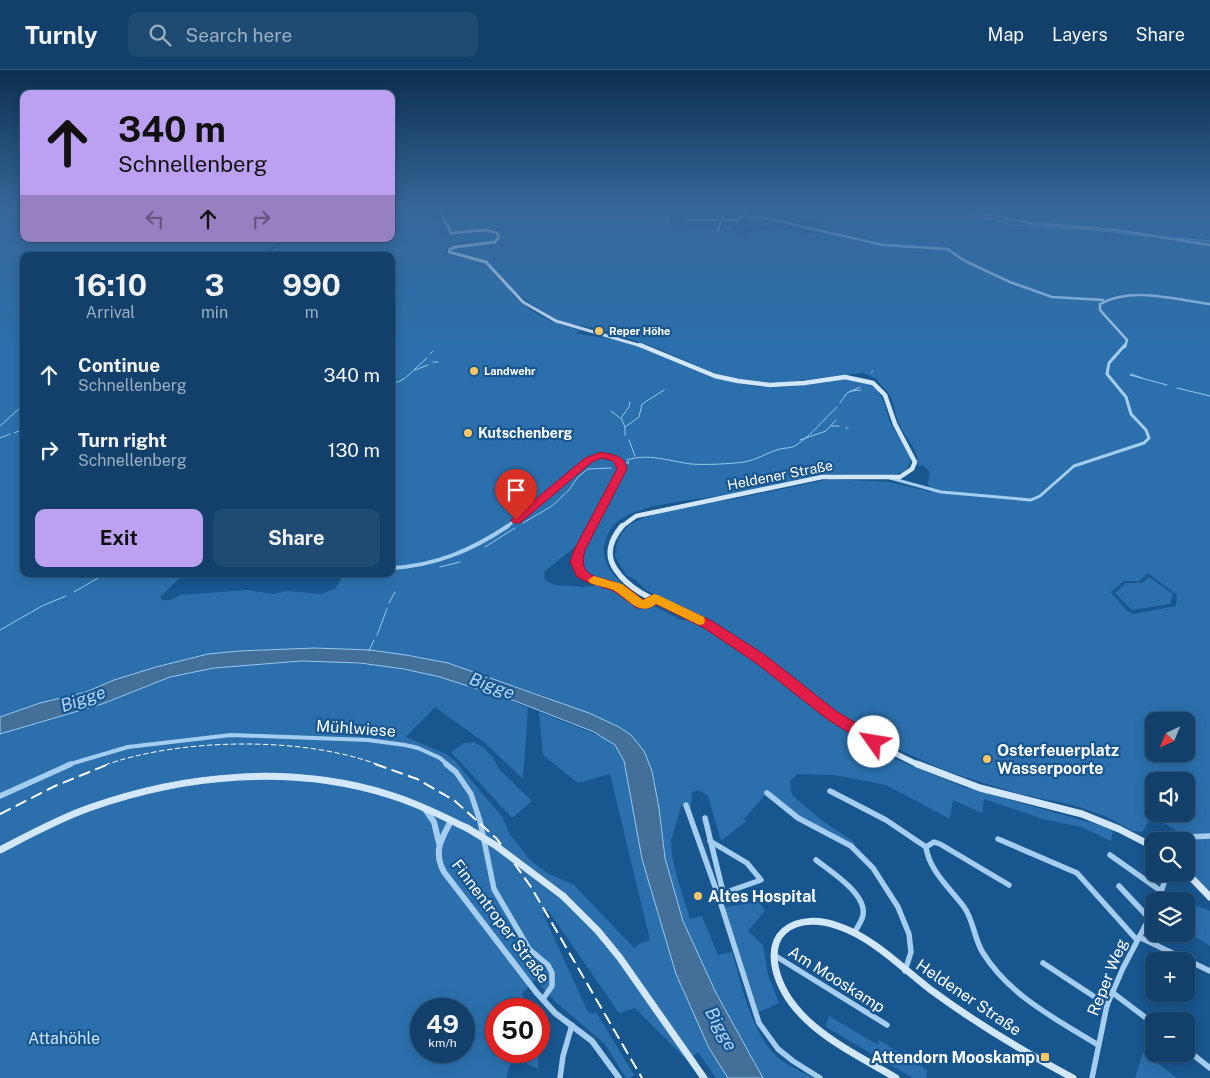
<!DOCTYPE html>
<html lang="en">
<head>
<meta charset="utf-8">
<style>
	:root { --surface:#12406b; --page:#1f4b73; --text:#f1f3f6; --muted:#9cafc1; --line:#31597e; --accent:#bca0f2 }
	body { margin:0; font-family:"Public Sans",sans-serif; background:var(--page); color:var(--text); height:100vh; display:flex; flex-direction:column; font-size:19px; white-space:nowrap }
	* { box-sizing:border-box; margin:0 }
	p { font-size:16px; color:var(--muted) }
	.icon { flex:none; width:28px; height:28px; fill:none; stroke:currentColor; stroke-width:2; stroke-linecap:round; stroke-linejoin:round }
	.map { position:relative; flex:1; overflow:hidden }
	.panel { position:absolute; left:20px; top:182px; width:375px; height:325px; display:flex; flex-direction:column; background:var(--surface); border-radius:10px; box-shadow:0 2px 12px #0003,0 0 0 1px var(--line) }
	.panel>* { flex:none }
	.guide { position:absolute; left:20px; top:20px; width:375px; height:152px; border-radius:10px; box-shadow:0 2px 12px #0003,0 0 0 1px var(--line); background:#bca0f2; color:#111; overflow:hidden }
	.needle { width:32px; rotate:224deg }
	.fabs { position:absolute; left:1145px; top:642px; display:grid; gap:10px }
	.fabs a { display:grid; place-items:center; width:50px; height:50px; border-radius:10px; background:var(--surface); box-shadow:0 2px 12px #0003,0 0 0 1px var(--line); font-size:25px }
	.speed { position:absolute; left:410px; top:928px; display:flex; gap:10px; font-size:25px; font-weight:700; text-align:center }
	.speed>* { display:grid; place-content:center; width:65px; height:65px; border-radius:50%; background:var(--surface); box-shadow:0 2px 12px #0003,0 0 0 1px var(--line); line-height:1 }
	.speed small { font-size:12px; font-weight:400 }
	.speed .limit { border:8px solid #d22; background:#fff; color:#111 }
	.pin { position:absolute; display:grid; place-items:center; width:42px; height:42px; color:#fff; margin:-51px -21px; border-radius:50% 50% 50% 0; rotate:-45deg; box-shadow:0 0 5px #0007 }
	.pin .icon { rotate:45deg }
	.me { position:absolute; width:55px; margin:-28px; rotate:302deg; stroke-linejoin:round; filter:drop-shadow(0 0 4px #0008) }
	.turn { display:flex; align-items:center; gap:18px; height:105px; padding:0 15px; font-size:22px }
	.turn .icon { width:65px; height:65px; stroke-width:2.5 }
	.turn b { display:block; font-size:35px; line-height:42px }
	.lanes { display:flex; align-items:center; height:48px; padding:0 15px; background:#0003; justify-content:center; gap:25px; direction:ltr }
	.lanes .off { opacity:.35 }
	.eta { display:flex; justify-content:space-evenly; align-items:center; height:85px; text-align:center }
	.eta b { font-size:30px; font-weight:700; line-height:35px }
	.primary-button { display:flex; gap:10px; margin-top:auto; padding:10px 15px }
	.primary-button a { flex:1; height:58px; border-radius:10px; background:var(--accent); color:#111; font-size:20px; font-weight:700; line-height:58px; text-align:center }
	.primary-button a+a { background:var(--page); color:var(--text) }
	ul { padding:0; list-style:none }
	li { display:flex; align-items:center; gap:15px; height:75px; padding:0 15px }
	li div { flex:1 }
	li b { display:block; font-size:19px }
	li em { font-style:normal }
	header { display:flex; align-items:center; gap:30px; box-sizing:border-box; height:70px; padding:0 25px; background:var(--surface); border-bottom:1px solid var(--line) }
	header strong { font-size:24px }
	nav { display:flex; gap:28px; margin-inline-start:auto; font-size:18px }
	.search { width:350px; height:45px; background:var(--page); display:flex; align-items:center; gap:12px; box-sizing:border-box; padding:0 18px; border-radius:10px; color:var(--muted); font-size:19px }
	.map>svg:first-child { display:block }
	.green { fill:#2b70ad; fill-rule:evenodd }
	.water { fill:#446f99; stroke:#98c9f1 }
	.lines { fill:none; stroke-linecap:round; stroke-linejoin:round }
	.stream { stroke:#98c9f1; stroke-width:1 }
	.minor-far3 { stroke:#a5cdef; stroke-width:2.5 }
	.minor-far2 { stroke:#a5cdef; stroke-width:3 }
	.minor-far1 { stroke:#a5cdef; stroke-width:4 }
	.minor { stroke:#a5cdef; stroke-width:5.5 }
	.tertiary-far1 { stroke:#a5cdef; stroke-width:2.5 }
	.tertiary { stroke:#a5cdef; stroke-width:6 }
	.secondary-far3 { stroke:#d3e7fa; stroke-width:3 }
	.secondary-far2 { stroke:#d3e7fa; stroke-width:4.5 }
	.secondary-far1 { stroke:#d3e7fa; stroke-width:5.5 }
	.secondary { stroke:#d3e7fa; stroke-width:7 }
	.rail-far1 { stroke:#fff; stroke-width:1; stroke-dasharray:5.5 2.5; stroke-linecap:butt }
	.rail { stroke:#fff; stroke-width:2; stroke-dasharray:12 5.5; stroke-linecap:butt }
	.secondary-bridge { stroke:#d3e7fa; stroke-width:7 }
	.route { fill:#e11d48; stroke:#92132f }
	.slow { fill:#f59e0b }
	.poi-dot { fill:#ffc563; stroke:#18568f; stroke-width:2 }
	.labels { text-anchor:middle; stroke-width:4.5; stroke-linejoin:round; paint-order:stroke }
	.far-poi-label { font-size:11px; font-weight:bold; fill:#fff; stroke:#18568f; text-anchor:start }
	.poi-label { font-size:14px; font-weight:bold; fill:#fff; stroke:#18568f; text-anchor:start }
	.street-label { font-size:14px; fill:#fff; stroke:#18568f }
	.near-street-label { font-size:16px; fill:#fff; stroke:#18568f }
	.near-poi-label { font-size:16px; font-weight:bold; fill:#fff; stroke:#18568f; text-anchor:start }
	.near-park-label { font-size:16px; fill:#cce5fb; stroke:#18568f }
	.near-water-label { font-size:18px; font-style:italic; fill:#b1d6f6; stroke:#18568f }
</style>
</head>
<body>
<header>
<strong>Turnly</strong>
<div class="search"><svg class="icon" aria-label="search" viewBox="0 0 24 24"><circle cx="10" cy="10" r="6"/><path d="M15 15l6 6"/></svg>Search here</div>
<nav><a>Map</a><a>Layers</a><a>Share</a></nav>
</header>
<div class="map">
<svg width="1210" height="1008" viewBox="0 0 1210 1008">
	<rect width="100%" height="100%" fill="#18568f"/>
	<!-- green -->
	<g class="green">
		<path d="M0 139H24V169H281L278 174 258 186H24V504H184L161 526V530C168 531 175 529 180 525L248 520 274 524 286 521 321 524 335 519 344 504H391V186H262L277 177 285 169H391V139H435L441 153 444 154 447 163C463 168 480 158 496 164L498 167 494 171C480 173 455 170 444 180 450 189 473 187 484 192 497 200 507 218 517 229 535 247 559 254 582 261L575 263C594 267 613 268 632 274 676 288 714 313 761 317 776 318 790 317 804 315 826 312 849 303 869 314 885 323 885 340 891 354 897 366 918 386 907 399 895 412 845 403 827 405 795 408 763 418 731 424 703 429 651 433 628 445 615 451 605 463 604 478 603 495 613 505 625 517L624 518C616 515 609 512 602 509 581 503 574 498 584 476L580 473 545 501 544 506 546 511 555 515 583 517 598 515 613 519 627 527 636 536 643 538 654 536 681 550H691L742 581 829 649 861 671 897 690 964 717 1099 755 1113 760 1111 771 1081 757 1043 749 984 729 982 743 953 730 950 749 886 715 834 705 798 704 790 711 792 725 821 750 854 772 856 779 812 757 767 723 744 749 746 751 721 771 708 726 699 720 692 722 691 738 681 736 671 771 672 785 677 807 690 849 702 846 718 885 732 882C742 916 750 959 776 986 785 995 801 1001 813 1008H763L716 923 683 851 665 788 659 738 652 701 619 657 547 627 448 593 406 585 370 580 315 578 239 581 208 584 156 597 114 610 86 622 40 633 0 647Z"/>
		<path d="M441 139H670L701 141 703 144 684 145 685 148H669L672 156 730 157V160L745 163 778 158 822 165 823 152 785 143 780 139H955L1016 153 1116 160 1210 176V821L1186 796V771H1183L1179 762 1152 746 1142 762 1133 761 1105 746 1073 735 1016 723 949 702 880 671 841 646 717 554 646 520 636 510 626 505 615 486 617 473 622 463 629 455 643 448 669 440 739 428 830 409 890 412 932 422 928 414 930 402 923 395 918 396C919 379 905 368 899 354 895 344 894 333 889 324 886 318 880 316 877 309L863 303 779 313 733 309 716 304 654 277 596 258 564 253 547 245 518 224 487 191 453 182 451 181 458 177 497 173 502 168C495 150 466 165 451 161ZM1148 503 1177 525 1176 536 1133 544 1126 540 1111 522 1124 511H1139ZM1154 651H1186V684H1154ZM1154 711H1186V744H1154Z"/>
		<polygon points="962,139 1210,140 1210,174 1118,159 1031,153"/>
		<polygon points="1149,507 1173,524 1170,534 1132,540 1115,523 1126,513 1142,513"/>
		<path d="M301 591C378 591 458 604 528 638L523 709 485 673 435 637 406 667 446 684 455 691 503 748 509 763 529 789 547 803 574 815 634 878 639 874 650 870 610 704 578 713 543 685 539 642 607 669 615 675 624 691 642 789 676 904 709 978 728 1008H716L698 982 688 991 635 938 619 943 548 840 543 844 588 942 593 944 596 942 634 1005 630 1008H626L605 974 558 934 535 910 522 924 529 939H496V981H539V967V969L538 999 513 987 506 1008H0V664L102 634 170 607 214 598ZM421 939H464V981H421Z"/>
		<polygon points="474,672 484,678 494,689 498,698 532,731 512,748 451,682 464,673"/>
		<polygon points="1161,821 1210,841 1210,876 1186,861 1186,831 1160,831"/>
		<polygon points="759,832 765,841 748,861 763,875 768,905 779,933 759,942 724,837"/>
		<polygon points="829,946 878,975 879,970 927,1000 926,1008 913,1008 826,957"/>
		<polygon points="1143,982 1177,1008 1135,1008"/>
	</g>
	<!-- water -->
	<polygon class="water" points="315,578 370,580 406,585 448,593 589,643 619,657 631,665 644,681 652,701 659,738 665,788 683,851 716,923 763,1008 728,1008 709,978 676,904 642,789 624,691 615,675 594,662 515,631 440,607 404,599 360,593 301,591 214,598 170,607 102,634 0,664 0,647 40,633 86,622 114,610 156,597 208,584 239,581"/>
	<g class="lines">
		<!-- stream -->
		<g class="stream">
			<polyline points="792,139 828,141 856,139"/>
			<polyline points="948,140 968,143 983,149 994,149 1013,155 1105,161 1146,166"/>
			<polyline points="1177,168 1210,171"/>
			<polyline points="430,284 433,281"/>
			<polyline points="433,292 438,292"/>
			<polyline points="415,300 428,295"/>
			<polyline points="871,303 873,301"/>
			<polyline points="1131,304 1142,308"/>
			<polyline points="1130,305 1167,315"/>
			<polyline points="391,315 404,309 427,288"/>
			<polyline points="1177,318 1210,326"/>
			<polyline points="851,321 861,320"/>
			<polyline points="840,333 847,323 860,317"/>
			<polyline points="611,341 620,348"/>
			<polyline points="0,356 24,334"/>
			<polyline points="832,356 839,356"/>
			<polyline points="625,357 621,348 629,337 630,332"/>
			<polyline points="846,358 848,358"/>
			<polyline points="14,363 24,359"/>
			<polyline points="625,365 625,357 639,347 642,334 664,320"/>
			<polyline points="0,368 10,364"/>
			<polyline points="629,370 635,386"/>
			<polyline points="800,370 826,361 836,350"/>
			<path d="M623 393H629L627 390C648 383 669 391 691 394 705 395 730 394 744 392 757 390 768 382 780 379 785 378 791 378 795 376 812 365 823 350 837 337"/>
			<polyline points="523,453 552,436 569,420 578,407 588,399 611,398"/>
			<polyline points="485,477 515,458"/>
			<polyline points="440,497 460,492"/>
			<polyline points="74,522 105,504"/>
			<polyline points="389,533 395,522"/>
			<polyline points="0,560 42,536 66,526"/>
			<polyline points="377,565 387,539"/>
			<polyline points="369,581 374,570"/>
		</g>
		<!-- minor-far3 -->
		<g class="minor-far3">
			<polyline points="744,139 746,147 765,148 883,175 947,179 965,191 1010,212 1052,227 1103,230"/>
			<polyline points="743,147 735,145 733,142 744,139"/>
			<polyline points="688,150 738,150 741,147"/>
			<polyline points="718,161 721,151"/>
			<path d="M1125 277 1127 270 1100 240V234C1133 216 1175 230 1210 234"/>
		</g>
		<!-- minor-far2 -->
		<g class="minor-far2">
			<polyline points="890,408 941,422 1031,430 1040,426 1074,396 1144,373 1149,368 1146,360 1131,344 1126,327 1107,304 1109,293 1125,275"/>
			<polyline points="506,457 531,439 590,390 605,385 619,391 622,399 591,457"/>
		</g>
		<!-- minor-far1 -->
		<g class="minor-far1">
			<polyline points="592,456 579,480 576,496 586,507 618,517 641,535 645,535 653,529"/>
			<path d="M391 498C435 496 472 480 508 456"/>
			<polyline points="67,695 128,677 231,665 368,670 405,675 418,678 440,688 448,695"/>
		</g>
		<!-- minor -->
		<g class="minor">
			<polyline points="446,694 456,702 471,724 480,751 494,819 529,879 548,895 552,903 552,916 543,929"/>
			<polyline points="830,721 886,750 926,777"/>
			<polyline points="767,723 798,748 851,776 873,798 898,837 909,864 911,882 905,901"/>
			<polyline points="0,726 71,694"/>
			<polyline points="686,735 718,825 759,953 778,979 793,991 820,1008"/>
			<polyline points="705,748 723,822"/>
			<polyline points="998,769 1077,803 1137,870"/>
			<polyline points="710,771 747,793 761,810 718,825"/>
			<polyline points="1180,771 1187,767 1210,766"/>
			<polyline points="1110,785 1161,821"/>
			<path d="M816 790C830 801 867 824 863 845 862 851 857 858 854 863"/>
			<path d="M1009 815 940 774 934 772 926 777C929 801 951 819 964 837 974 851 974 869 983 883 1010 926 1056 949 1098 975"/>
			<polyline points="1119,816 1149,848"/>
			<polyline points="1158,831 1167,804"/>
			<polyline points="1139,867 1210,901"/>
			<polyline points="774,885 887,955"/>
			<polyline points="1043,893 1107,935"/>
			<polyline points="1113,923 1154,954"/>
			<polyline points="1186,979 1210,998"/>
			<polyline points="560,1008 563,986 572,955"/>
			<polyline points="1092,1008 1107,935 1123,898 1154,839"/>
		</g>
		<!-- tertiary-far1 -->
		<polyline class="tertiary-far1" points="959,139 1029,153 1117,160 1210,175"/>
		<!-- tertiary -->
		<g class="tertiary">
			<polyline points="425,739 434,752 439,773"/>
			<path d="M451 751C441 769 433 782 444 802L536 922 555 943 592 971 619 1008"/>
		</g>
		<!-- secondary-far3 -->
		<polyline class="secondary-far3" points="439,139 451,163 486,160 497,163 499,167 495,172 455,177 450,179 449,182 486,192 523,232 556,251 645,277"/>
		<!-- secondary-far2 -->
		<polyline class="secondary-far2" points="621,457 636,446 822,407 900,407 912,399 915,392 895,354 885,325 873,313 845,307 804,313 770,315 738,311 715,306 640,275"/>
		<!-- secondary-far1 -->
		<path class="secondary-far1" d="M622 456C611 469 605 485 616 500 633 526 668 534 693 547 774 589 836 659 919 695"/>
		<!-- secondary -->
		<g class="secondary">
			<polyline points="917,694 980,718 1082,744 1119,759 1154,777"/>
			<path d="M0 780C29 765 58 749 89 738 185 704 292 694 390 725 417 733 442 746 467 758"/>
			<polyline points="1186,802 1210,827"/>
			<polyline points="563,826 598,861 620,888 704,1008"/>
			<path d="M896 1008C851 981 786 953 775 896 773 884 774 870 784 861 799 848 821 850 838 856 874 868 902 898 931 920 976 953 1024 982 1073 1008"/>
		</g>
		<!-- rail-far1 -->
		<path class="rail-far1" d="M105 695C181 668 303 666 379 695"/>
		<!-- rail -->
		<g class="rail">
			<polyline points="375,694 417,709 455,731 497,769 531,817 642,1008"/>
			<polyline points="0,744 55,716 109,694"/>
		</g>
		<!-- secondary-bridge -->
		<polyline class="secondary-bridge" points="467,758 495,775 563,826"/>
	</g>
	<!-- sky -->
	<linearGradient id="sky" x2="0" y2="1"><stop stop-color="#0d2f4f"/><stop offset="0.5" stop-color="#37689b"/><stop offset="1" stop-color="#37689b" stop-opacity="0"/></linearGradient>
	<rect width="1210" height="280" fill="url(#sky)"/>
	<!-- route -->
	<path class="route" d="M601 382C613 385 625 385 627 399L585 480C577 510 599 505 620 514 628 517 636 524 643 530L654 524 712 551 765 585 836 641 879 667 881 672 879 676 874 678 870 676 827 649 756 593 704 558 656 534 649 538H637L614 521 587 512 577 507 570 492 574 480 617 399 613 391 602 388 592 392 520 453H513L511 450 513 448 585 388Z"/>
	<!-- slow -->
	<path class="slow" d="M594 506 622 514 643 530 654 524 658 525 704 547 705 550 704 554 699 555 656 534C639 548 627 527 613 520 606 517 597 516 590 513L588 510Z"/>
	<!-- markers -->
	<g class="poi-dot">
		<circle cx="599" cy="261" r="5"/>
		<circle cx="474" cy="301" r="5"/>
		<circle cx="468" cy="363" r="5"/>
		<circle cx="987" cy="689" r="5"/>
		<circle cx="698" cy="826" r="5"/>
		<rect x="1040" y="982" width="10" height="10" rx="2.5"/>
	</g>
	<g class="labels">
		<!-- far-poi labels -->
		<g class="far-poi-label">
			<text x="609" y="265">Reper Höhe</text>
			<text x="484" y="305">Landwehr</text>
		</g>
		<!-- poi labels -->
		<g class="poi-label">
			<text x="478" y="368">Kutschenberg</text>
		</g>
		<!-- street labels -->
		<g class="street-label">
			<text transform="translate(780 405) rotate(-11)" y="5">Heldener Straße</text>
		</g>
		<!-- near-street labels -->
		<g class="near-street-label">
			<text transform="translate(356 658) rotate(4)" y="6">Mühlwiese</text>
			<text transform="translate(501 851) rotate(53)" y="6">Finnentroper Straße</text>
			<text transform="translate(1107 907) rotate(-68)" y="6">Reper Weg</text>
			<text transform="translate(837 909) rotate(32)" y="6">Am Mooskamp</text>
			<text transform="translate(969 927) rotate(34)" y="6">Heldener Straße</text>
		</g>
		<!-- near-poi labels -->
		<g class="near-poi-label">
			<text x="997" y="686">Osterfeuerplatz<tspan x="997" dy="18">Wasserpoorte</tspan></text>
			<text x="708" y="832">Altes Hospital</text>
			<text x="1035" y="993" text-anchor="end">Attendorn Mooskamp</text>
		</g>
		<!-- near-park labels -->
		<g class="near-park-label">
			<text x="64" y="974">Attahöhle</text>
		</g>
		<!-- near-water labels -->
		<g class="near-water-label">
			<text transform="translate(492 616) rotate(20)" y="6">Bigge</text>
			<text transform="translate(83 629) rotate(-19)" y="6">Bigge</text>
			<text transform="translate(721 959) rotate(61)" y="6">Bigge</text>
		</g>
	</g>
</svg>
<div class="fabs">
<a><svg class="needle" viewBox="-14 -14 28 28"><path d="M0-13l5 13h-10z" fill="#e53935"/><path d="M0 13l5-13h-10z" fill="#9cafc1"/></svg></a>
<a><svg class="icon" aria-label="sound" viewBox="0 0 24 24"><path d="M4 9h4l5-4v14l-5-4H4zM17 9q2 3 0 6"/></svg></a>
<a><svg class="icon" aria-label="search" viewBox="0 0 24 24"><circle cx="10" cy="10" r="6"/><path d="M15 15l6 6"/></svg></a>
<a><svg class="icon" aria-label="layers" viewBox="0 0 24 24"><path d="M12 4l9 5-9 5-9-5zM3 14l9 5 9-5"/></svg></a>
<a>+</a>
<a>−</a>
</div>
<div class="speed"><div>49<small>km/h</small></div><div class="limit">50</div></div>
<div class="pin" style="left:516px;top:450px;background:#d93025"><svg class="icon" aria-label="arrive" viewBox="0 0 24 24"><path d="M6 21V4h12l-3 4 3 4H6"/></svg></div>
<svg class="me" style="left:874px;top:672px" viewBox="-20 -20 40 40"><circle r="19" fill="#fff"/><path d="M0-13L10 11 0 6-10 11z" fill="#e11d48"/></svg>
<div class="guide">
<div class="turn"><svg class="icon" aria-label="ahead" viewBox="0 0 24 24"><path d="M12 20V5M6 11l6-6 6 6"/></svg><div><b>340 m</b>Schnellenberg</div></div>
<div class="lanes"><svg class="icon off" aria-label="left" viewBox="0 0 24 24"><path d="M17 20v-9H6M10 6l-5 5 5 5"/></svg><svg class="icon" aria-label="ahead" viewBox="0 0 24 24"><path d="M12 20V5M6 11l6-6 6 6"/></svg><svg class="icon off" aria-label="right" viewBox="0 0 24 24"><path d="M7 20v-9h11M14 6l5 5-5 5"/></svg></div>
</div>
<section class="panel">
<div class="eta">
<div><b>16:10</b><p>Arrival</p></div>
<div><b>3</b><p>min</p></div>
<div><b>990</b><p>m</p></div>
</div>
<ul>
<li><svg class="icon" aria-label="ahead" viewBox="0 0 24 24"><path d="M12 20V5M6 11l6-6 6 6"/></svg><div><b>Continue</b><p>Schnellenberg</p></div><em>340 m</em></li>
<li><svg class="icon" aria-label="right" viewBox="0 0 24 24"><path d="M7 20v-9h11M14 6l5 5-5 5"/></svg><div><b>Turn right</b><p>Schnellenberg</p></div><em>130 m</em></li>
</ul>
<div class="primary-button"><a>Exit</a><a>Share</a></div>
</section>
</div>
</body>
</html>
